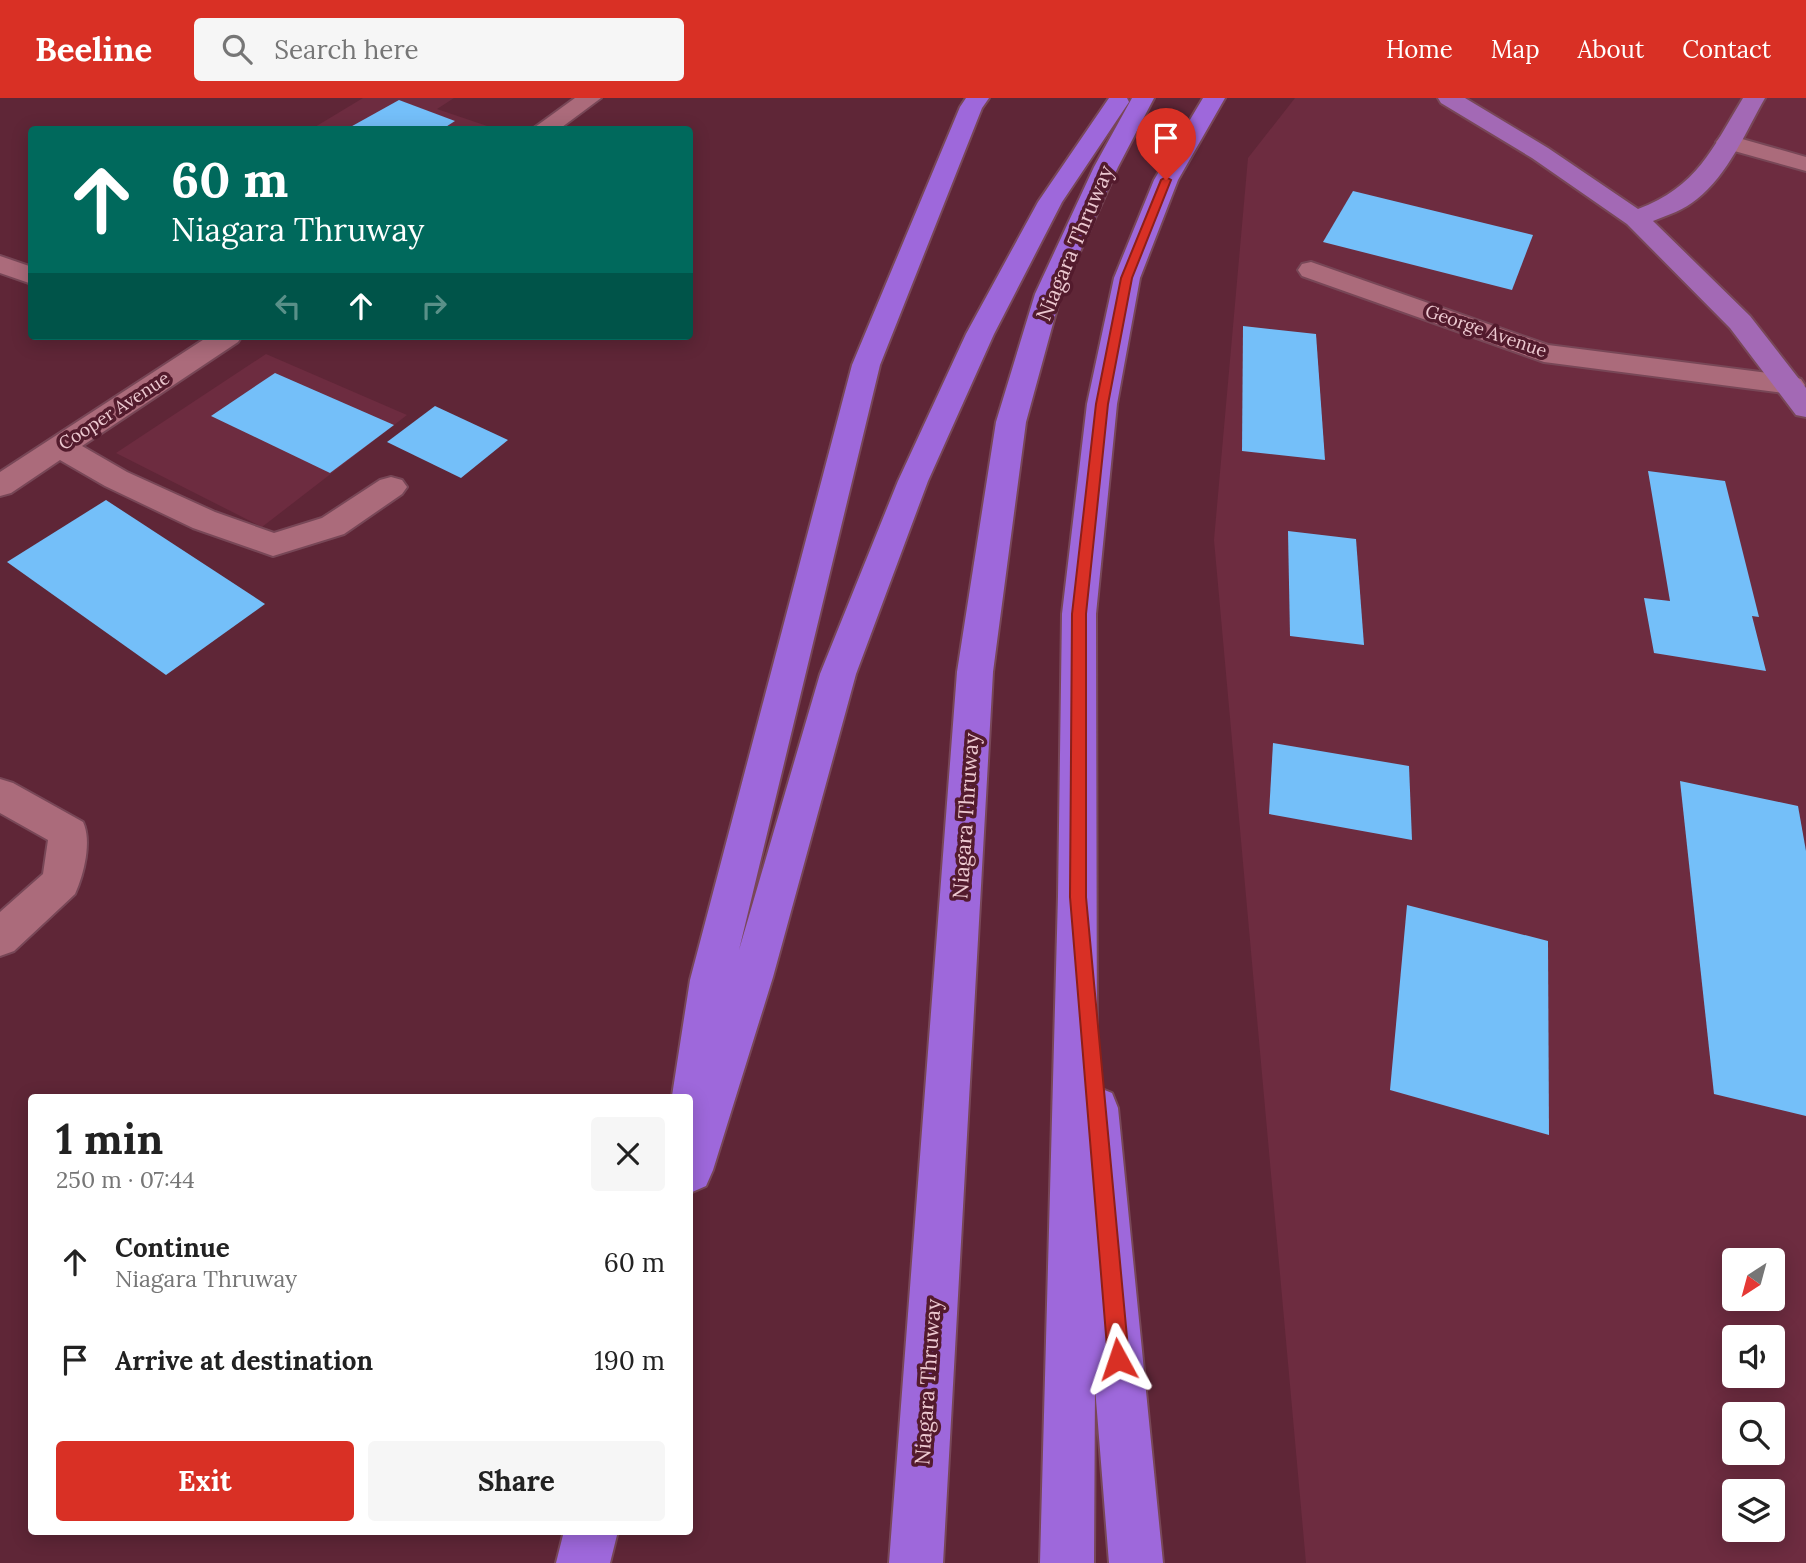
<!DOCTYPE html>
<html lang="en">
<head>
<meta charset="utf-8">
<style>
	:root { --surface:#fff; --page:#f6f6f6; --text:#222; --muted:#767676; --accent:#d93025 }
	body { margin:0; font-family:Lora,serif; background:var(--page); color:var(--text); height:100vh; display:flex; flex-direction:column; font-size:26px; white-space:nowrap }
	* { box-sizing:border-box; margin:0 }
	p { font-size:23px; color:var(--muted) }
	.icon { flex:none; width:38px; height:38px; fill:none; stroke:currentColor; stroke-width:2; stroke-linecap:round; stroke-linejoin:round }
	.map { position:relative; flex:1; overflow:hidden }
	.panel { position:absolute; left:28px; top:996px; width:665px; height:441px; display:flex; flex-direction:column; background:var(--surface); border-radius:7px; box-shadow:0 4px 18px #0003 }
	.panel>* { flex:none }
	.banner { position:absolute; left:28px; top:28px; width:665px; height:214px; border-radius:7px; box-shadow:0 4px 18px #0003; background:#00695c; color:#fff; overflow:hidden }
	.needle { width:46px; rotate:216deg }
	.buttons { position:absolute; left:1722px; top:1150px; display:grid; gap:14px }
	.buttons a { display:grid; place-items:center; width:63px; height:63px; border-radius:7px; background:var(--surface); box-shadow:0 4px 18px #0003; font-size:35px }
	.pin { position:absolute; display:grid; place-items:center; width:60px; height:60px; color:#fff; margin:-72px -30px; border-radius:50% 50% 50% 0; rotate:-45deg; box-shadow:0 0 7px #0007 }
	.pin .icon { rotate:45deg }
	.me { position:absolute; width:77px; margin:-38px; rotate:355deg; stroke-linejoin:round; filter:drop-shadow(0 0 5px #0008) }
	.turn { display:flex; align-items:center; gap:24px; height:147px; padding:0 28px; font-size:32px }
	.turn .icon { width:91px; height:91px; stroke-width:2.5 }
	.turn b { display:block; font-size:49px; line-height:60px }
	.lanes { display:flex; align-items:center; height:66px; padding:0 28px; background:#0003; justify-content:center; gap:35px; direction:ltr }
	.lanes .off { opacity:.35 }
	.round { display:grid; place-items:center; flex:none; width:74px; height:74px; border-radius:7px; background:var(--page) }
	.overview { display:flex; align-items:center; justify-content:space-between; height:119px; padding:0 28px }
	h1 { font-size:42px; font-weight:800; line-height:52px }
	.cta { display:flex; gap:14px; margin-top:auto; padding:14px 28px }
	.cta a { flex:1; height:80px; border-radius:7px; background:var(--accent); color:#fff; font-size:28px; font-weight:800; line-height:80px; text-align:center }
	.cta a+a { background:var(--page); color:var(--text) }
	ul { padding:0; list-style:none }
	li { display:flex; align-items:center; gap:21px; height:98px; padding:0 28px }
	li div { flex:1 }
	li b { display:block; font-size:26px }
	li em { font-style:normal }
	header { display:flex; align-items:center; gap:42px; box-sizing:border-box; height:98px; padding:0 35px; background:var(--accent); color:#fff }
	header strong { font-size:33px }
	nav { display:flex; gap:38px; margin-inline-start:auto; font-size:24px }
	.search { width:490px; height:63px; background:var(--page); display:flex; align-items:center; gap:18px; box-sizing:border-box; padding:0 24px; border-radius:7px; color:var(--muted); font-size:26px }
	.map>svg:first-child { display:block }
	.built { fill:#6d2c40; fill-rule:evenodd }
	.building { fill:#74bff9 }
	.lines { fill:none; stroke-linecap:round; stroke-linejoin:round }
	.minor-casing { stroke:#784757; stroke-width:4 }
	.major-casing { stroke:#784757; stroke-width:4 }
	.highway-casing { stroke:#784757; stroke-width:4 }
	.minor { fill:#ab6b7b; fill-rule:evenodd }
	.major { fill:#a369b5; fill-rule:evenodd }
	.highway { fill:#9e68db; fill-rule:evenodd }
	.route { fill:#d93025; stroke:#8d1f18; stroke-width:2 }
	.labels { text-anchor:middle; stroke-width:7; stroke-linejoin:round; paint-order:stroke }
	.far-street-label { font-size:18px; fill:#edc9d1; stroke:#531b2d }
	.street-label { font-size:21px; fill:#edc9d1; stroke:#531b2d }
</style>
</head>
<body>
<header>
<strong>Beeline</strong>
<div class="search"><svg class="icon" aria-label="search" viewBox="0 0 24 24"><circle cx="10" cy="10" r="6"/><path d="M15 15l6 6"/></svg>Search here</div>
<nav><a>Home</a><a>Map</a><a>About</a><a>Contact</a></nav>
</header>
<div class="map">
<svg width="1806" height="1465" viewBox="0 0 1806 1465">
	<rect width="100%" height="100%" fill="#5f2637"/>
	<!-- built -->
	<g class="built">
		<polygon points="363,0 454,0 437,11 496,31 310,32"/>
		<path d="M1295 0H1806V1465H1306L1214 442 1248 60ZM1734 1162H1773V1200H1734ZM1734 1239H1773V1278H1734ZM1734 1316H1773V1354H1734ZM1734 1393H1773V1432H1734Z"/>
		<polygon points="266,256 407,317 262,429 116,355"/>
	</g>
	<!-- building -->
	<g class="building">
		<polygon points="399,2 455,23 441,32 345,32"/>
		<polygon points="1353,93 1533,137 1512,192 1323,144"/>
		<polygon points="1243,228 1316,236 1325,362 1242,353"/>
		<polygon points="275,275 394,327 330,375 211,318"/>
		<polygon points="435,308 508,342 461,380 387,344"/>
		<polygon points="1648,373 1725,383 1759,519 1752,518 1766,573 1654,555 1644,500 1670,503"/>
		<polygon points="106,402 265,506 166,577 7,464"/>
		<polygon points="1288,433 1356,441 1364,547 1290,538"/>
		<polygon points="1273,645 1409,668 1412,742 1269,716"/>
		<polygon points="1680,683 1798,708 1806,753 1806,1018 1714,996"/>
		<polygon points="1407,807 1548,843 1549,1037 1390,992"/>
	</g>
	<g class="lines">
		<defs>
			<g id="minor">
				<polygon points="575,0 601,0 558,32 531,32"/>
				<polygon points="1728,37 1806,59 1806,73 1720,49 1716,44 1720,39"/>
				<polygon points="0,158 32,169 32,186 0,175"/>
				<polygon points="1311,164 1548,247 1791,278 1801,281 1805,287 1801,293 1791,296 1544,264 1302,178 1298,172 1302,166"/>
				<polygon points="209,238 242,238 238,244 82,348 127,374 215,414 274,435 322,420 380,382 391,379 402,382 407,389 402,396 344,436 273,458 193,430 105,388 60,362 11,395 0,398 0,374"/>
				<path d="M0 681 13 685 83 724C92 743 84 776 75 796L14 853 0 858V814L43 776 48 742 0 715Z"/>
			</g>
			<path id="major" d="M1438 0H1465L1548 50 1638 111C1697 89 1712 51 1743 0H1765C1746 33 1728 77 1697 101 1684 112 1668 117 1653 123L1750 218 1806 290V319L1796 317 1730 230 1627 126 1532 60 1441 5Z"/>
			<g id="highway">
				<polygon points="966,0 989,0 982,10 880,267 739,852 820,576 898,383 966,236 1038,104 1109,0 1127,0 1129,4 1062,104 994,236 928,383 856,576 773,879 713,1072 706,1088 690,1095 690,999 672,998 690,882 852,267 960,9"/>
				<polygon points="1132,0 1154,0 1118,69 1061,196 1026,324 993,574 943,1465 889,1465 957,574 996,324 1035,196 1094,69"/>
				<polygon points="1203,0 1225,0 1178,82 1140,180 1117,306 1096,516 1097,989 1112,995 1118,1010 1163,1465 1109,1465 1095,1289 1094,1465 1040,1465 1058,798 1062,516 1087,306 1114,180 1154,82"/>
				<polygon points="564,1433 618,1433 610,1465 556,1465"/>
			</g>
		</defs>
		<!-- minor casing -->
		<use href="#minor" class="minor-casing"/>
		<!-- major casing -->
		<use href="#major" class="major-casing"/>
		<!-- highway casing -->
		<use href="#highway" class="highway-casing"/>
		<!-- minor -->
		<use href="#minor" class="minor"/>
		<!-- major -->
		<use href="#major" class="major"/>
		<!-- highway -->
		<use href="#highway" class="highway"/>
	</g>
	<!-- route -->
	<polygon class="route" points="1166,79 1171,82 1132,180 1108,306 1086,516 1086,799 1129,1261 1126,1269 1118,1272 1111,1269 1108,1261 1070,799 1072,516 1096,306 1121,180 1161,82"/>
	<g class="labels">
		<!-- far-street labels -->
		<g class="far-street-label">
			<text transform="translate(1486 233) rotate(19)" y="6">George Avenue</text>
			<text transform="translate(114 313) rotate(-33)" y="6">Cooper Avenue</text>
		</g>
		<!-- street labels -->
		<g class="street-label">
			<text transform="translate(1075 145) rotate(-67)" y="7">Niagara Thruway</text>
			<text transform="translate(966 718) rotate(-86)" y="7">Niagara Thruway</text>
			<text transform="translate(928 1284) rotate(-86)" y="7">Niagara Thruway</text>
		</g>
	</g>
</svg>
<div class="buttons">
<a><svg class="needle" viewBox="-14 -14 28 28"><path d="M0-13l5 13h-10z" fill="#e53935"/><path d="M0 13l5-13h-10z" fill="#767676"/></svg></a>
<a><svg class="icon" aria-label="sound" viewBox="0 0 24 24"><path d="M4 9h4l5-4v14l-5-4H4zM17 9q2 3 0 6"/></svg></a>
<a><svg class="icon" aria-label="search" viewBox="0 0 24 24"><circle cx="10" cy="10" r="6"/><path d="M15 15l6 6"/></svg></a>
<a><svg class="icon" aria-label="layers" viewBox="0 0 24 24"><path d="M12 4l9 5-9 5-9-5zM3 14l9 5 9-5"/></svg></a>
</div>
<div class="pin" style="left:1166px;top:82px;background:#d93025"><svg class="icon" aria-label="arrive" viewBox="0 0 24 24"><path d="M6 21V4h12l-3 4 3 4H6"/></svg></div>
<svg class="me" style="left:1118px;top:1261px" viewBox="-20 -20 40 40"><path d="M0-17L14 15 0 8-14 15z" fill="#d93025" stroke="#fff" stroke-width="4"/></svg>
<div class="banner">
<div class="turn"><svg class="icon" aria-label="ahead" viewBox="0 0 24 24"><path d="M12 20V5M6 11l6-6 6 6"/></svg><div><b>60 m</b>Niagara Thruway</div></div>
<div class="lanes"><svg class="icon off" aria-label="left" viewBox="0 0 24 24"><path d="M17 20v-9H6M10 6l-5 5 5 5"/></svg><svg class="icon" aria-label="ahead" viewBox="0 0 24 24"><path d="M12 20V5M6 11l6-6 6 6"/></svg><svg class="icon off" aria-label="right" viewBox="0 0 24 24"><path d="M7 20v-9h11M14 6l5 5-5 5"/></svg></div>
</div>
<section class="panel">
<div class="overview"><div><h1>1 min</h1><p>250 m · 07:44</p></div><a class="round"><svg class="icon" aria-label="close" viewBox="0 0 24 24"><path d="M6 6l12 12M18 6L6 18"/></svg></a></div>
<ul>
<li><svg class="icon" aria-label="ahead" viewBox="0 0 24 24"><path d="M12 20V5M6 11l6-6 6 6"/></svg><div><b>Continue</b><p>Niagara Thruway</p></div><em>60 m</em></li>
<li><svg class="icon" aria-label="arrive" viewBox="0 0 24 24"><path d="M6 21V4h12l-3 4 3 4H6"/></svg><div><b>Arrive at destination</b></div><em>190 m</em></li>
</ul>
<div class="cta"><a>Exit</a><a>Share</a></div>
</section>
</div>
</body>
</html>
